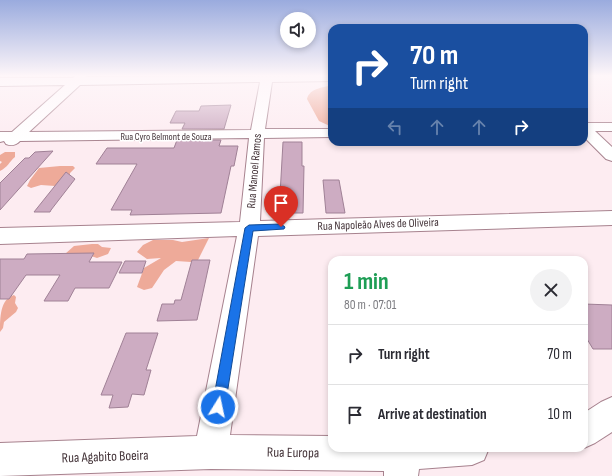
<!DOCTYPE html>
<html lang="en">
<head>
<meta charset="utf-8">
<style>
	:root { --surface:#fff; --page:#f2f2f3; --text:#2b2b33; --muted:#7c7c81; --line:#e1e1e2 }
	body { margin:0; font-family:"Sofia Sans Condensed",sans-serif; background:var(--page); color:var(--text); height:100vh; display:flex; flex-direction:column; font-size:15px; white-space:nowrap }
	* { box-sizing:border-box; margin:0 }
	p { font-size:13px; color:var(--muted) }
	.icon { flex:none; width:22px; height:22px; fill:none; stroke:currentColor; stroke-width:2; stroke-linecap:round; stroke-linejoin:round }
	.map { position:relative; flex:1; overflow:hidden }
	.panel { position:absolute; left:328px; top:256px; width:260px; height:196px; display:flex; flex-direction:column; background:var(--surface); border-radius:12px; box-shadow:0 2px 6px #0003 }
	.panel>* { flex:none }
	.top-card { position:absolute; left:328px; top:24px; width:260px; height:122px; border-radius:12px; box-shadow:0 2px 6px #0003; background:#1a4fa0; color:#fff; overflow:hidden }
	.buttons { position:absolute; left:280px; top:12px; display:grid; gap:8px }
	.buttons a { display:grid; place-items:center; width:36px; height:36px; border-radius:50%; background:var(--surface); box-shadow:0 2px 6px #0003; font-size:20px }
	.pin { position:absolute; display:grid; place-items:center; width:34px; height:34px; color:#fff; margin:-41px -17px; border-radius:50% 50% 50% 0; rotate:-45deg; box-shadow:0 0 4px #0007 }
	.pin .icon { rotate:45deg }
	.me { position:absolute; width:44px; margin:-22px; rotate:10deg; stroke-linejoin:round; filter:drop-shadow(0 0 3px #0008) }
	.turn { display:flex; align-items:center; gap:14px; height:84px; padding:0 16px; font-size:18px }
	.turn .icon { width:52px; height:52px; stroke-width:2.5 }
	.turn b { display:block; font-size:28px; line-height:34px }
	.lanes { display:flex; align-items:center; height:38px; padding:0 16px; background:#0003; justify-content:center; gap:20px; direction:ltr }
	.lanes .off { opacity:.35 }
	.round { display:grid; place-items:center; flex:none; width:42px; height:42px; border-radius:21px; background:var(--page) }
	.head { display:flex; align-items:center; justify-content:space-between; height:68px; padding:0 16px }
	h1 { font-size:24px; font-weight:700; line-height:30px; color:#1e9e55 }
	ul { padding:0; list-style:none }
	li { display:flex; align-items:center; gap:12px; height:60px; padding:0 16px; border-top:1px solid var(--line) }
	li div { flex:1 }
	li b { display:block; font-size:15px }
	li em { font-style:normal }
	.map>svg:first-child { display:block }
	.forest { fill:#ea9 }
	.building { fill:#cdacc2; stroke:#a08196 }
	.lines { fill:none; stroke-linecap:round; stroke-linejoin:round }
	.minor-casing { stroke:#a7828e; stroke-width:2 }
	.minor { fill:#fff; fill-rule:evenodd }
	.route { fill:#1a73e8; stroke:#114b97 }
	.labels { text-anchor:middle; stroke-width:3; stroke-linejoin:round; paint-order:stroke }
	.far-street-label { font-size:10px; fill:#443439; stroke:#fff }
	.street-label { font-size:12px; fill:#443439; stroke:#fff }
	.near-street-label { font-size:14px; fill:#443439; stroke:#fff }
</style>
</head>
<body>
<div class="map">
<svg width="612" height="476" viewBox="0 0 612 476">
	<rect width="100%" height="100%" fill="#fdecf1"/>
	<!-- forest -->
	<g class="forest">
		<path d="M332 85V127L319 121 307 99C310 88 322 88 332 85Z"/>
		<path d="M5 152H15V157C9 162 8 167 0 171V164L2 162 0 161V155Z"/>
		<polygon points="60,166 73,166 75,168 70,173 70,176 55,186 41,185 31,188 27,186 30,180 39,168"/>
		<polygon points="209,238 198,260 191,262 176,261 164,270 152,288 144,290 137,287 144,268 161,258 147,259 137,252 143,245 153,240 173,240 182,242"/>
		<polygon points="92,244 98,244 102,247 111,248 108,254 97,258 88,255 65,254 74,246"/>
		<path d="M14 295 16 297 15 303 18 308 16 312 4 322 3 328 0 332C0 318 0 299 14 295Z"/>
	</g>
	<!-- building -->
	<g class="building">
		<polygon points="231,105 224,129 182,129 185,123 170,123 176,111 199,111 201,106"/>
		<polygon points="177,140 221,140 219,146 238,146 234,166 231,166 221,213 130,215 132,210 111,210 137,164 96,164 107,148 174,148"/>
		<polygon points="283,142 302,142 302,166 304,166 303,213 279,213 279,207 273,207 274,195 280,195"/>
		<polygon points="53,151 0,210 0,183 25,158 29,158 35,152"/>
		<polygon points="66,172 75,179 51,210 50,212 34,212"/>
		<polygon points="323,180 339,180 345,213 326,213"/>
		<polygon points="94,253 89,262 122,262 109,288 75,288 68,301 44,301 60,275 26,275 9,299 0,299 0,259 24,259 27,254"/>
		<polygon points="192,260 210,260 197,320 157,321 162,304 174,304 175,300 181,300"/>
		<polygon points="125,261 146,261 142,273 119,273"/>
		<polygon points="584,304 612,305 612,349 593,349 584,334"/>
		<polygon points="126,333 158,333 146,370 151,370 144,395 132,394 128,407 109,408 113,395 101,395"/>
	</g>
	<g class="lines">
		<defs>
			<g id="minor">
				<path d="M75 76H86L87 77 332 76V81L272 82 265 129H332V137L264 138 260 221 612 211V225L258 236 230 435 332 436V448H489L484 460 472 465 419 469 418 476H384V471L211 469 0 476V443L197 436 237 236 0 244V228L240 222 249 138 20 141C15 146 11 146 6 144L4 141 0 142V132H12L65 85 0 86V78H73ZM260 82 251 130 29 132 80 85Z"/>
				<polygon points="584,123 612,123 612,131 595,131 612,147 612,161 606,159 584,137"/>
				<polygon points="612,397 612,432 595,443 584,448 584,413 601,402"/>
			</g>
		</defs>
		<!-- minor casing -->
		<use href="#minor" class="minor-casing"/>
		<!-- minor -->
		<use href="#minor" class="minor"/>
	</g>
	<!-- sky -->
	<linearGradient id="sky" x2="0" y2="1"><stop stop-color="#9aabde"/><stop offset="0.53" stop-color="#fef6f9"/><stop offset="1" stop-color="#fef6f9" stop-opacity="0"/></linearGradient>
	<rect width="612" height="143" fill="url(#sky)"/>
	<!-- route -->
	<polygon class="route" points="281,224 285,227 284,229 253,231 225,407 223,412 218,413 214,412 212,407 245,228 249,225"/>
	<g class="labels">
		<!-- far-street labels -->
		<g class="far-street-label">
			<text x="166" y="140">Rua Cyro Belmont de Souza</text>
		</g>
		<!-- street labels -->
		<g class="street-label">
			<text transform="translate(254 171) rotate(-85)" y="4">Rua Manoel Ramos</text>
			<text transform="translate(378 224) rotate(-2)" y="4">Rua Napoleão Alves de Oliveira</text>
		</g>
		<!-- near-street labels -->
		<g class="near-street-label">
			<text transform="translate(293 452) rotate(1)" y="5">Rua Europa</text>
			<text transform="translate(105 456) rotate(-2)" y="5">Rua Agabito Boeira</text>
		</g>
	</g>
</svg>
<div class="buttons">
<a><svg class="icon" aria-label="sound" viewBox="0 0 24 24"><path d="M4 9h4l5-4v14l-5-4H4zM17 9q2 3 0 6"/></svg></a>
</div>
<div class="pin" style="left:281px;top:227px;background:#d93025"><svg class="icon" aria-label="arrive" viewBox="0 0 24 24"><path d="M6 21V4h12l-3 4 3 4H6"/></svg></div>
<svg class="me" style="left:218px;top:407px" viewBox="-20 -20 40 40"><circle r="17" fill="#1a73e8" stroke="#fff" stroke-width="3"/><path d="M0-11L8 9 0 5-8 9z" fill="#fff"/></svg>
<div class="top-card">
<div class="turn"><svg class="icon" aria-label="right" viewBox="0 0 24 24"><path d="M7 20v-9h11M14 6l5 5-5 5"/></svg><div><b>70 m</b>Turn right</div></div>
<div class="lanes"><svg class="icon off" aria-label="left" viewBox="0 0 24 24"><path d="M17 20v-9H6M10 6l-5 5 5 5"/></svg><svg class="icon off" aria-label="ahead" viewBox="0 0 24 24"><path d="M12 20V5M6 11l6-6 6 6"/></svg><svg class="icon off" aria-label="ahead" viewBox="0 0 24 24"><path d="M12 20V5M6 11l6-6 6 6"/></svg><svg class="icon" aria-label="right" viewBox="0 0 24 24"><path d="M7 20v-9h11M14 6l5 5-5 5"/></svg></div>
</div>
<section class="panel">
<div class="head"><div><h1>1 min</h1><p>80 m · 07:01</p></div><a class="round"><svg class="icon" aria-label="close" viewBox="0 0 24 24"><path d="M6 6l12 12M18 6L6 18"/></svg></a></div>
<ul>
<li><svg class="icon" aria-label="right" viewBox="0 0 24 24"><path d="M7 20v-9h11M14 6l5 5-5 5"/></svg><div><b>Turn right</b></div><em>70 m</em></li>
<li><svg class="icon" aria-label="arrive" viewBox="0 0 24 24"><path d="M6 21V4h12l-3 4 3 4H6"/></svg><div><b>Arrive at destination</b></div><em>10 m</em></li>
</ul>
</section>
</div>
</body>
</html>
